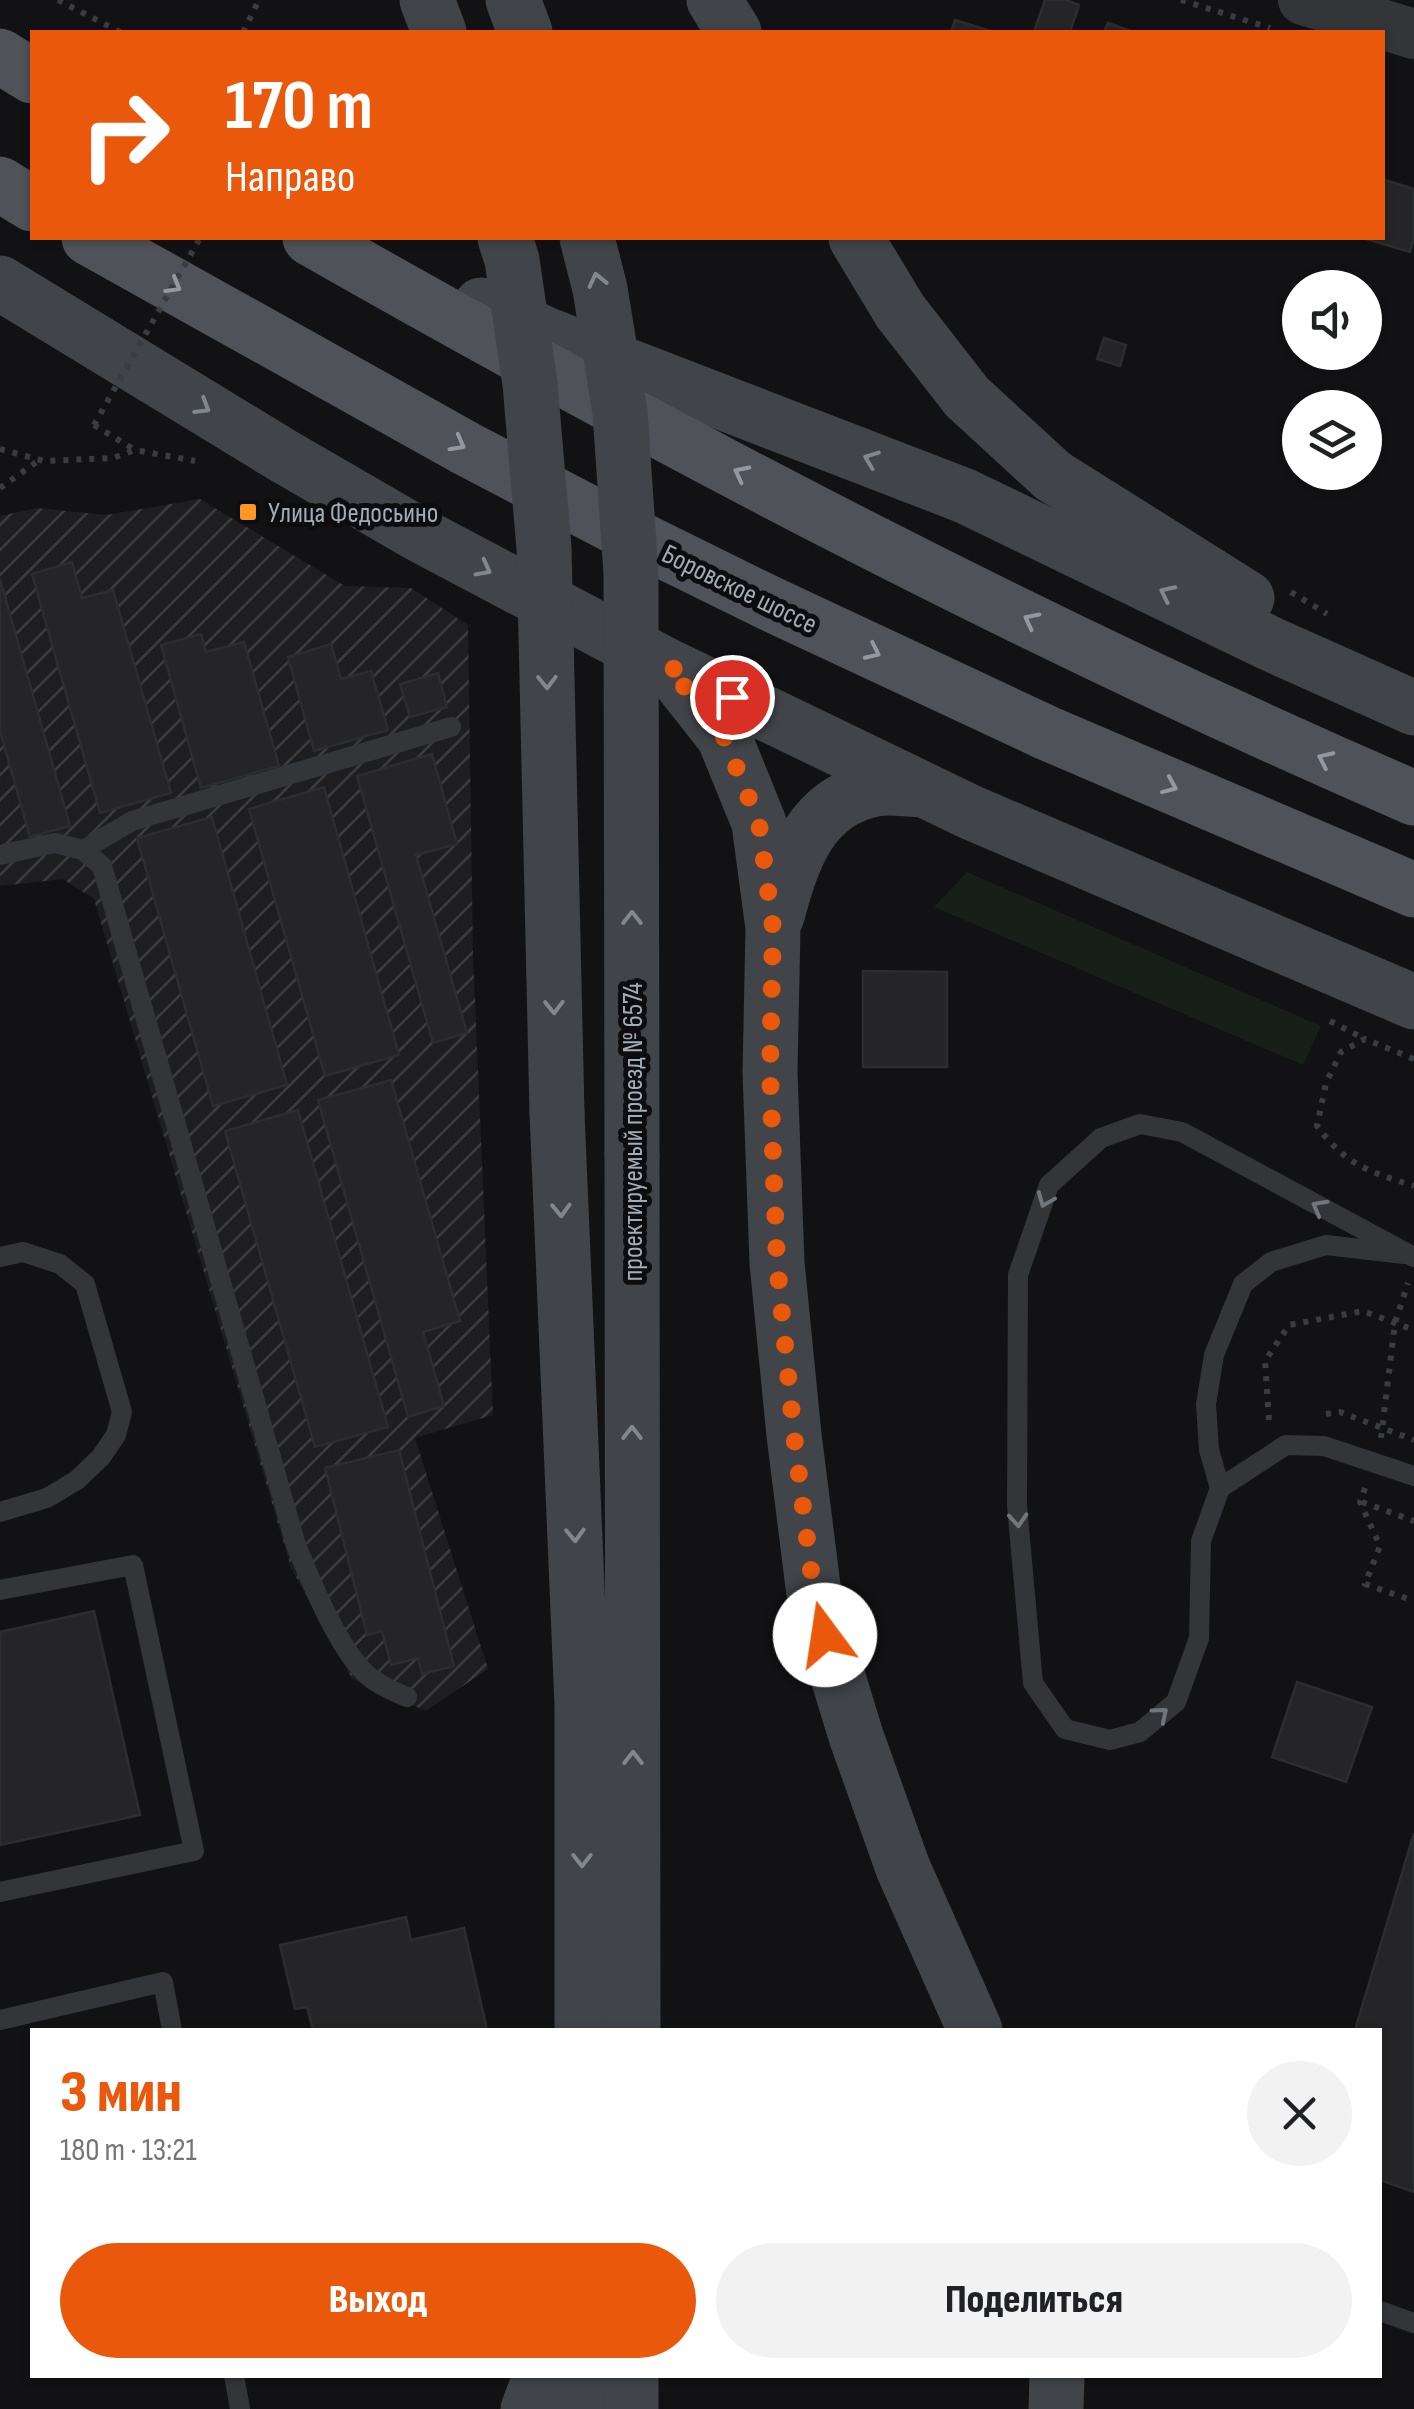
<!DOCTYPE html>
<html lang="ru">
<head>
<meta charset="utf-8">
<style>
	:root { --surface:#fff; --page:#f2f2f2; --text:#202124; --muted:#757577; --accent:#ea580c }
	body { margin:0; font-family:"Sofia Sans Condensed",sans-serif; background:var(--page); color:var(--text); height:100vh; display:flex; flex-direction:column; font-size:38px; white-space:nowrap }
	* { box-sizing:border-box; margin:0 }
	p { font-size:32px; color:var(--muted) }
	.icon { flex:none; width:55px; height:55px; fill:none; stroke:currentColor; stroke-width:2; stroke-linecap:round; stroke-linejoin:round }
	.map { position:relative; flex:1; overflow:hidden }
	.details { position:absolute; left:30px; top:2028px; width:1352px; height:350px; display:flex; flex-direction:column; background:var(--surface); border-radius:0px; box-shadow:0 2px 8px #0004 }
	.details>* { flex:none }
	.top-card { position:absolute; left:30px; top:30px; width:1355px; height:210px; border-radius:0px; box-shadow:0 2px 8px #0004; background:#ea580c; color:#fff; overflow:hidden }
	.controls { position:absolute; left:1282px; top:270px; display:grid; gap:20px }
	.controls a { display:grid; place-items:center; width:100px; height:100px; border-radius:50%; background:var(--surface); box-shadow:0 2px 8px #0004; font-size:50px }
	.pin { position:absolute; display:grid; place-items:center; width:85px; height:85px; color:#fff; margin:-42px; border:5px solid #fff; border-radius:50%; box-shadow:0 2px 10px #0007 }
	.me { position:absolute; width:110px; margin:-55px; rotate:346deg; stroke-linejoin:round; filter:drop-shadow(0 0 8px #0008) }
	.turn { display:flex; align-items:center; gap:35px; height:210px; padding:0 30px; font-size:45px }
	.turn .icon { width:130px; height:130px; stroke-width:2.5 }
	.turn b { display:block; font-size:70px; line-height:85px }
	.round { display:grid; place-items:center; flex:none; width:105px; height:105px; border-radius:52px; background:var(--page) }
	.summary { display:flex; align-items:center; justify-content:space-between; height:170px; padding:0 30px }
	h1 { font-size:60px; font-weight:800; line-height:75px; color:var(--accent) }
	.cta { display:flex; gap:20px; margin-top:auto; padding:20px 30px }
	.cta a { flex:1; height:115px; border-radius:60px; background:var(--accent); color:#fff; font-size:40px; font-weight:800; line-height:115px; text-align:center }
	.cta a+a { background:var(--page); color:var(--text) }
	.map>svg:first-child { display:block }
	.industrial { fill:url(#industrial-furrows) }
	.grass { fill:#181f18 }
	.building { fill:#252528; stroke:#2c2d30; stroke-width:2.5 }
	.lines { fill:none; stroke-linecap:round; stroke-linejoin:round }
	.path { stroke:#393c40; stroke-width:6; stroke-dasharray:5 8; stroke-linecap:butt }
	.service { stroke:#333539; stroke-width:20 }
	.tertiary { stroke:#333539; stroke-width:50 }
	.secondary { stroke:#414449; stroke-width:55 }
	.primary { stroke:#4f5258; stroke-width:55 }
	.path-bridge { stroke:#393c40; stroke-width:6; stroke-dasharray:5 8; stroke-linecap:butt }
	.secondary-bridge { stroke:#414449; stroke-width:55 }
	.oneway { stroke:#81878f }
	.oneway2 { stroke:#9299a2 }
	.oneway3 { stroke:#71767d }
	.route { stroke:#ea580c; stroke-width:18; stroke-dasharray:0 32.4 }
	.poi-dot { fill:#fa9824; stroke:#0d0d0f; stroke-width:4 }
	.labels { text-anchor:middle; stroke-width:10; stroke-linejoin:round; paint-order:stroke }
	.poi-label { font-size:28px; fill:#a3abb5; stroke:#0d0d0f; text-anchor:start }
	.street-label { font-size:28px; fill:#a3abb5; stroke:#0d0d0f }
</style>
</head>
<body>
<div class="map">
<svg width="1414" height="2409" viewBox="0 0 1414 2409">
	<defs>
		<pattern id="industrial-furrows" width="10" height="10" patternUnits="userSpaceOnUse" patternTransform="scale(2.5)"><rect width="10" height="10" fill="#1e1e21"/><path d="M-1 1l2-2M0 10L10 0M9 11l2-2" fill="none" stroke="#3c3c3f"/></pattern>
	</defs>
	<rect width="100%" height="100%" fill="#121214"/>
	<!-- industrial -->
	<polygon class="industrial" points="200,499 345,586 411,588 468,625 473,955 493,1415 415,1438 488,1669 426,1711 352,1679 291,1568 94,899 63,879 0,886 0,516 37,508 106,515"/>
	<!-- grass -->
	<polygon class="grass" points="967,872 1321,1026 1303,1065 934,907"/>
	<!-- building -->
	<g class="building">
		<polygon points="1045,0 1066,0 1079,5 1070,32 1034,32"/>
		<polygon points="955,20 994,32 951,32"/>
		<polygon points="1108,23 1133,32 1104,32"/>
		<polygon points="1382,179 1414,189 1414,238 1410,252 1363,238 1382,238"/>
		<polygon points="1104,338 1126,345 1120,366 1097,359"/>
		<polygon points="72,562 82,598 113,590 171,793 100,813 32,574"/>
		<polygon points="0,579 70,826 30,837 0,731"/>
		<polygon points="201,634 206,652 244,642 279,766 201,788 161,645"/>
		<polygon points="331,644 341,679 371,671 388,730 314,751 288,657"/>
		<polygon points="438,673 447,707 410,717 400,684"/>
		<polygon points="432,754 457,844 416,855 467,1033 433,1043 357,776"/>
		<polygon points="324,787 399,1055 325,1076 249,809"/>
		<polygon points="212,817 287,1085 213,1106 137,838"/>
		<polygon points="863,971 947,972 947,1067 863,1067"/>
		<polygon points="391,1080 460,1321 423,1332 444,1406 408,1417 318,1100"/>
		<polygon points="298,1110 388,1427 315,1447 225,1131"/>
		<polygon points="399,1450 454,1666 422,1674 418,1658 391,1665 382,1631 367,1635 325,1468"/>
		<polygon points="94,1611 140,1815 0,1845 0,1632"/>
		<polygon points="1297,1682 1372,1707 1346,1782 1272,1757"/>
		<polygon points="1414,1833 1414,2192 1380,2180 1380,2030 1355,2030"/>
		<polygon points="406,1917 411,1940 464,1928 487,2030 313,2030 307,2007 295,2009 280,1945"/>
	</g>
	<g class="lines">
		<!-- path -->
		<g class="path">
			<polyline points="58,0 120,32"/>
			<polyline points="1181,0 1270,28"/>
			<polyline points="243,32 259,0"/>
			<polyline points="94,425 135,450"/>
			<polyline points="0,449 44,461 113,458 135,450 195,461"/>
			<polyline points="0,488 38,461"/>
			<polyline points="1291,592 1327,614"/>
			<polyline points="1330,1021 1365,1039"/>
			<path d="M1414 1059 1365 1039 1341 1052 1326 1083 1317 1126C1347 1166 1368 1171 1414 1186"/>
			<polyline points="1326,1414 1340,1412 1414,1440"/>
			<polyline points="1269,1420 1265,1361 1289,1325 1363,1311 1414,1330"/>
			<polyline points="1381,1438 1395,1323 1408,1283"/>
			<polyline points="1365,1488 1360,1502 1380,1546 1365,1584 1414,1601"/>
			<polyline points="1362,1502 1414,1521"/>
		</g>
		<!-- service -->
		<g class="service">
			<polyline points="83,850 132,821 451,727"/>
			<path d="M0 855 55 843 83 850 102 866 296 1545C311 1581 337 1646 365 1673 376 1684 392 1691 407 1697"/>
			<polyline points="1404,1254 1326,1245 1271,1262 1243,1284 1214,1355 1206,1404 1209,1450 1220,1488 1201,1541 1199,1638 1176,1702 1140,1732 1110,1740 1065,1729 1033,1683 1017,1506 1018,1275 1049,1185 1101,1138 1140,1124 1182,1132 1414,1257"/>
			<polyline points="0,1257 23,1252 60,1264 85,1284 122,1412 116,1435 101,1457 77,1480 47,1498 0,1512"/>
			<polyline points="1220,1488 1286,1445 1324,1446 1414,1476"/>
			<polyline points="0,1590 133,1565 194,1851 0,1892"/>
			<polyline points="0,2020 163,1982 172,2030"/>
			<polyline points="1380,2311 1414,2323"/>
			<polyline points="234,2375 240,2409"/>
		</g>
		<!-- tertiary -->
		<polyline class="tertiary" points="1303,0 1414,34"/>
		<!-- secondary -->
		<g class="secondary">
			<polyline points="427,0 439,32"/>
			<polyline points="513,0 525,32"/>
			<polyline points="714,0 734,32"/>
			<polyline points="856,238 900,311 967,397 1053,476 1247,598"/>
			<polyline points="0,283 282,455 420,535 668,666 970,812 1414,1002"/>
			<polyline points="481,305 550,336 965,496 1271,644 1414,708"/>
			<polyline points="676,676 724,737 759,823 773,928 770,1072 777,1263 794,1435 815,1602 856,1736 903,1868 975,2030"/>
			<path d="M777 916C792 860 810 801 876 789 891 786 908 790 923 790"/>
			<polyline points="557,1113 582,1705 582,2030"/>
			<polyline points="632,1155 633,2030"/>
			<polyline points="582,2375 582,2409"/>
			<polyline points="528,2409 541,2375"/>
			<polyline points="631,2409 631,2375"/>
			<polyline points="1056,2409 1057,2375"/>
		</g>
		<!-- primary -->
		<g class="primary">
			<polyline points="0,56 32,76"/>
			<polyline points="0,184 32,204"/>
			<polyline points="89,238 467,449 641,540 771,604 1047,733 1414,890"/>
			<path d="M310 238C668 442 1035 634 1414 798"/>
		</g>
		<!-- path-bridge -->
		<polyline class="path-bridge" points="94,425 200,238"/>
		<!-- secondary-bridge -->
		<g class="secondary-bridge">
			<polyline points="505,238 512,260 530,384 544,548 557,1113"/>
			<polyline points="587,238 600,289 620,412 631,574 632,1155"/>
		</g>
	</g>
	<!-- one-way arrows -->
	<defs><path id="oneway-chevron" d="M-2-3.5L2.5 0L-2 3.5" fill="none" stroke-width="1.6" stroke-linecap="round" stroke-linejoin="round" transform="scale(2.5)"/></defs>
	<g class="oneway">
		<use href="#oneway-chevron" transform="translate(597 280) rotate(-103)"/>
		<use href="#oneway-chevron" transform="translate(203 407) rotate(31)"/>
		<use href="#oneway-chevron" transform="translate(871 459) rotate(-159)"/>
		<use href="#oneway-chevron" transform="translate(484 569) rotate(28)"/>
		<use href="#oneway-chevron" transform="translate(1167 593) rotate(-154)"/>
		<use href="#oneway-chevron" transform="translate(547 682) rotate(89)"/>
		<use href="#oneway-chevron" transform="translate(632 918) rotate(-90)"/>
		<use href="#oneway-chevron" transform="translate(554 1007) rotate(89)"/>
		<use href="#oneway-chevron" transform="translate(561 1210) rotate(88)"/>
		<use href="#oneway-chevron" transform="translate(632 1433) rotate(-90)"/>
		<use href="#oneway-chevron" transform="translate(575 1535) rotate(88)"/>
		<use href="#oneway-chevron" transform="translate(633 1758) rotate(-90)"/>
		<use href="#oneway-chevron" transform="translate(582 1860) rotate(90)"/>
	</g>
	<g class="oneway2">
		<use href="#oneway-chevron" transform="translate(174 286) rotate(30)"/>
		<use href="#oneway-chevron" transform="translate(458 444) rotate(29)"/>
		<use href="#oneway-chevron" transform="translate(741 473) rotate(-153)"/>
		<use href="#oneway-chevron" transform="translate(1031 620) rotate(-153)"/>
		<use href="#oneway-chevron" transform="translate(873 652) rotate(25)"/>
		<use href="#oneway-chevron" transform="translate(1325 759) rotate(-155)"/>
		<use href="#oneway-chevron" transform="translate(1170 786) rotate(23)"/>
	</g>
	<g class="oneway3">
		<use href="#oneway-chevron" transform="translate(1045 1200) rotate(112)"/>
		<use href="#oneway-chevron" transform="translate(1319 1207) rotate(-151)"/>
		<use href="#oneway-chevron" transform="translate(1018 1520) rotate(86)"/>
		<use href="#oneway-chevron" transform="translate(1161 1714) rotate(-40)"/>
	</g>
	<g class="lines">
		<!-- route -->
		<polyline class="route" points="732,697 668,666 724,737 759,823 773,928 770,1072 777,1263 794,1435 815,1602 825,1635"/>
	</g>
	<!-- markers -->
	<rect class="poi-dot" x="238" y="502" width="20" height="20" rx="5"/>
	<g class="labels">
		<!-- poi labels -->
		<g class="poi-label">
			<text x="268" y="522">Улица Федосьино</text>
		</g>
		<!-- street labels -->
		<g class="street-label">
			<text transform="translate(740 588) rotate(26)" y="10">Боровское шоссе</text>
			<text transform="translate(632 1132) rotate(-90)" y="10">проектируемый проезд № 6574</text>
		</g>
	</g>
</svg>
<div class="controls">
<a><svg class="icon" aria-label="sound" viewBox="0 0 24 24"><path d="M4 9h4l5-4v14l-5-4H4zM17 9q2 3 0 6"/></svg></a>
<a><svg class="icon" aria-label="layers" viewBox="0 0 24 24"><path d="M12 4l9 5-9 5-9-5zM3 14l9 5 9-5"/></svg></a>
</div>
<div class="pin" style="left:732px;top:697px;background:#d93025"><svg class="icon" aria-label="arrive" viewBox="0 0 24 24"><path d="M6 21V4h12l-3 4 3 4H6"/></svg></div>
<svg class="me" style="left:825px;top:1635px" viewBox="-20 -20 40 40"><circle r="19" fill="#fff"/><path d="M0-13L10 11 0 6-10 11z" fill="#ea580c"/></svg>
<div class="top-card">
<div class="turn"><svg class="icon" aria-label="right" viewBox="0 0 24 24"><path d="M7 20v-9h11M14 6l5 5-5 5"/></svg><div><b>170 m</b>Направо</div></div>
</div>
<section class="details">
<div class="summary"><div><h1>3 мин</h1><p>180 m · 13:21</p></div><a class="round"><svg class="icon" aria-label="close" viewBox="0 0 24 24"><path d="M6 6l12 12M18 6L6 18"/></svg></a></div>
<div class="cta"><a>Выход</a><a>Поделиться</a></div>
</section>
</div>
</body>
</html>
